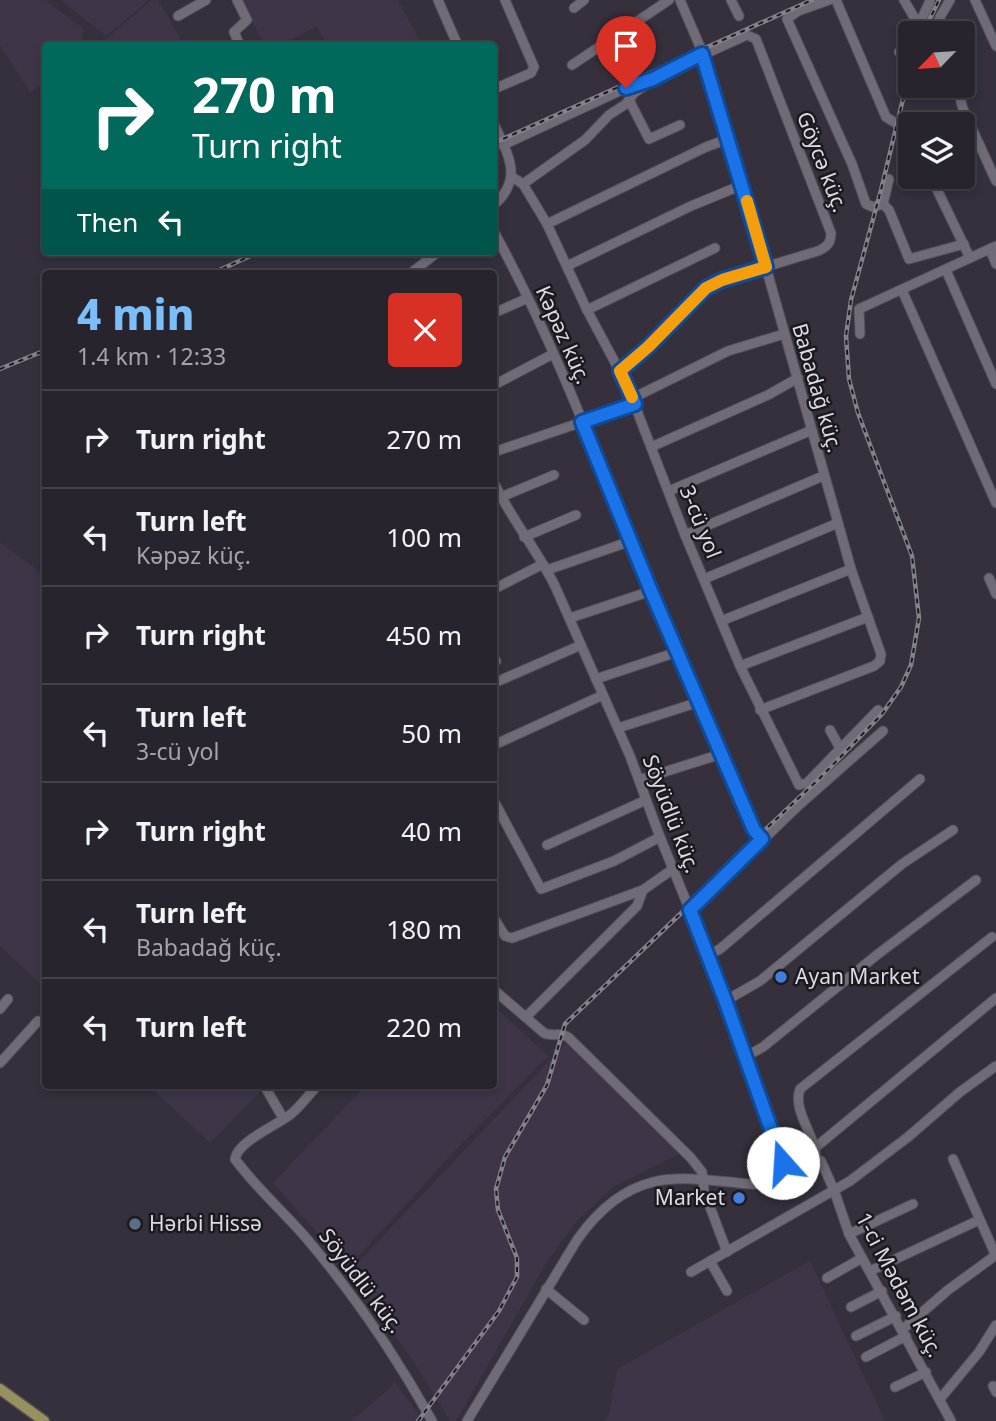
<!DOCTYPE html>
<html lang="en">
<head>
<meta charset="utf-8">
<style>
	:root { --surface:#28242d; --page:#343039; --text:#f1f3f6; --muted:#a5a4aa; --line:#444149; --accent:#7bbef9 }
	body { margin:0; font-family:"Noto Sans",sans-serif; background:var(--page); color:var(--text); height:100vh; display:flex; flex-direction:column; font-size:26px; white-space:nowrap }
	* { box-sizing:border-box; margin:0 }
	p { font-size:23px; color:var(--muted) }
	.icon { flex:none; width:38px; height:38px; fill:none; stroke:currentColor; stroke-width:2; stroke-linecap:round; stroke-linejoin:round }
	.map { position:relative; flex:1; overflow:hidden }
	.panel { position:absolute; left:42px; top:270px; width:455px; height:819px; display:flex; flex-direction:column; background:var(--surface); border-radius:7px; box-shadow:0 4px 10px #0003,0 0 0 2px var(--line) }
	.panel>* { flex:none }
	.guide { position:absolute; left:42px; top:42px; width:455px; height:214px; border-radius:7px; box-shadow:0 4px 10px #0003,0 0 0 2px var(--line); background:#00695c; color:#fff; overflow:hidden }
	.needle { width:46px; rotate:245deg }
	.controls { position:absolute; left:898px; top:21px; display:grid; gap:14px }
	.controls a { display:grid; place-items:center; width:77px; height:77px; border-radius:7px; background:var(--surface); box-shadow:0 4px 10px #0003,0 0 0 2px var(--line); font-size:35px }
	.pin { position:absolute; display:grid; place-items:center; width:60px; height:60px; color:#fff; margin:-72px -30px; border-radius:50% 50% 50% 0; rotate:-45deg; box-shadow:0 0 7px #0007 }
	.pin .icon { rotate:45deg }
	.me { position:absolute; width:77px; margin:-38px; rotate:341deg; stroke-linejoin:round; filter:drop-shadow(0 0 5px #0008) }
	.turn { display:flex; align-items:center; gap:24px; height:147px; padding:0 35px; font-size:32px }
	.turn .icon { width:91px; height:91px; stroke-width:2.5 }
	.turn b { display:block; font-size:49px; line-height:60px }
	.then { display:flex; align-items:center; height:66px; padding:0 35px; background:#0003; gap:14px; font-size:26px }
	.round { display:grid; place-items:center; flex:none; width:74px; height:74px; border-radius:7px; background:var(--page) }
	.summary { display:flex; align-items:center; justify-content:space-between; height:119px; padding:0 35px }
	h1 { font-size:42px; font-weight:800; line-height:52px; color:var(--accent) }
	ul { padding:0; list-style:none }
	li { display:flex; align-items:center; gap:21px; height:98px; padding:0 35px; border-top:2px solid var(--line) }
	li div { flex:1 }
	li b { display:block; font-size:26px }
	li em { font-style:normal }
	.map>svg:first-child { display:block }
	.built { fill:#3e3648 }
	.lines { fill:none; stroke-linecap:round; stroke-linejoin:round }
	.minor-casing { stroke:#534f58; stroke-width:11 }
	.major-casing { stroke:#534f58; stroke-width:13 }
	.minor { stroke:#716b78; stroke-width:9 }
	.major { stroke:#97905f; stroke-width:10 }
	.rail-casing { stroke:#85818b; stroke-width:4.5 }
	.rail { stroke:#1c191f; stroke-width:2; stroke-dasharray:5; stroke-linecap:butt }
	.route-casing { stroke:#114b97; stroke-width:18 }
	.route { stroke:#1a73e8; stroke-width:12 }
	.slow { stroke:#f59e0b; stroke-width:12 }
	.shop-dot { fill:#3f7fe0; stroke:#1c191f; stroke-width:2.5 }
	.service-dot { fill:#5c6f8a; stroke:#1c191f; stroke-width:2.5 }
	.labels { text-anchor:middle; stroke-width:5; stroke-linejoin:round; paint-order:stroke }
	.street-label { font-size:21px; fill:#dedbe2; stroke:#1c191f }
	.poi-label { font-size:21px; fill:#dedbe2; stroke:#1c191f; text-anchor:start }
</style>
</head>
<body>
<div class="map">
<svg width="996" height="1421" viewBox="0 0 996 1421">
	<rect width="100%" height="100%" fill="#35303c"/>
	<!-- built -->
	<g class="built">
		<polygon points="0,0 45,0 85,30 81,35 86,45 46,46 45,82 30,92 0,45"/>
		<polygon points="61,0 149,0 106,36"/>
		<polygon points="152,0 158,0 184,45 102,45 101,43"/>
		<polygon points="240,0 398,0 422,45 327,45 316,26 283,45 265,45"/>
		<polygon points="0,542 33,567 45,581 45,988 0,946"/>
		<polygon points="494,1006 548,1056 452,1154 348,1268 273,1183 366,1085 494,1085"/>
		<polygon points="566,1043 679,1154 613,1187 577,1221 546,1263 456,1421 450,1421 417,1367 350,1271"/>
		<polygon points="148,1085 255,1085 261,1091 210,1143"/>
		<polygon points="810,1261 885,1421 604,1421 609,1415 617,1369"/>
		<polygon points="395,1383 424,1421 351,1421 391,1387"/>
	</g>
	<g class="lines">
		<defs>
			<g id="minor">
				<polyline points="237,0 247,20 234,32 240,46"/>
				<polyline points="438,0 458,46"/>
				<polyline points="680,0 701,49 705,71 760,246 851,569 881,654 880,661 874,666 760,710"/>
				<polyline points="731,0 739,16"/>
				<polyline points="829,0 798,11 787,19 852,164 866,204 873,207 883,204"/>
				<polyline points="836,0 886,117 910,132"/>
				<polyline points="904,0 918,24"/>
				<polyline points="975,0 996,46"/>
				<polyline points="574,8 584,0"/>
				<polyline points="178,16 206,0"/>
				<polyline points="915,33 930,1"/>
				<polyline points="935,33 940,17 950,0"/>
				<polyline points="899,52 910,44"/>
				<polyline points="572,65 669,0"/>
				<polyline points="957,86 963,109 996,181"/>
				<polyline points="494,89 531,73 534,67 505,0"/>
				<polyline points="908,93 911,86"/>
				<polyline points="629,100 649,139 680,125"/>
				<path d="M494 124C508 155 524 178 494 205"/>
				<polyline points="503,145 626,88 645,82"/>
				<polyline points="512,177 523,184 547,224 587,310 627,385 685,535 740,666 799,785 807,783 878,710"/>
				<polyline points="931,177 970,258"/>
				<path d="M523 184 585 140 609 115 626 104 634 93 663 73 747 35 756 39 831 233C831 243 827 247 818 251L722 280 706 287 648 347 620 371"/>
				<polyline points="883,204 889,210 909,259 964,244"/>
				<polyline points="883,204 889,179"/>
				<polyline points="547,224 706,147 728,139"/>
				<path d="M494 232C557 346 601 470 651 591 684 671 720 750 754 829L762 839"/>
				<polyline points="990,249 996,264"/>
				<polyline points="567,266 691,206 742,185"/>
				<polyline points="946,270 996,384"/>
				<polyline points="411,273 438,252"/>
				<polyline points="902,290 996,503"/>
				<polyline points="587,310 715,248"/>
				<polyline points="494,313 528,298"/>
				<polyline points="860,334 859,309 996,246"/>
				<polyline points="494,385 553,354"/>
				<polyline points="633,398 728,351 784,334"/>
				<polyline points="651,447 768,395 798,378"/>
				<polyline points="494,452 635,404"/>
				<polyline points="669,491 812,430"/>
				<polyline points="501,497 554,475"/>
				<polyline points="685,535 823,476"/>
				<polyline points="524,537 576,515"/>
				<polyline points="547,570 631,541"/>
				<polyline points="989,578 996,594"/>
				<polyline points="704,579 838,523"/>
				<polyline points="494,589 543,564"/>
				<polyline points="570,618 651,591"/>
				<polyline points="721,621 851,569"/>
				<polyline points="494,657 496,661"/>
				<polyline points="740,666 868,617"/>
				<polyline points="596,679 677,652"/>
				<polyline points="494,683 581,645"/>
				<polyline points="618,728 699,702"/>
				<polyline points="830,730 841,750"/>
				<polyline points="494,745 603,695"/>
				<polyline points="639,780 721,754"/>
				<polyline points="494,801 541,889 614,861 660,837"/>
				<polyline points="547,845 646,800"/>
				<polyline points="690,910 799,805 883,731"/>
				<polyline points="494,918 505,936 512,938 643,890"/>
				<polyline points="708,955 720,949 920,779"/>
				<path d="M494 990 544 1033C552 1037 559 1032 568 1037L691 1158 702 1172 704 1191 727 1252"/>
				<polyline points="725,1001 760,981 902,864 953,830"/>
				<polyline points="0,1009 8,999"/>
				<polyline points="526,1017 637,906 643,890 673,869"/>
				<polyline points="745,1057 763,1047 878,954 976,880"/>
				<polyline points="0,1063 38,1021"/>
				<polyline points="264,1085 283,1118"/>
				<path d="M318 1085C309 1094 301 1106 291 1114 276 1126 238 1141 235 1159 256 1188 284 1212 307 1239 355 1296 396 1356 432 1421"/>
				<polyline points="816,1147 996,998"/>
				<path d="M816 1158C816 1136 792 1111 800 1089L992 937"/>
				<polyline points="953,1159 996,1256"/>
				<polyline points="783,1168 813,1158 821,1161 834,1190 849,1234 951,1421"/>
				<polyline points="849,1234 913,1204"/>
				<polyline points="710,1261 727,1291"/>
				<polyline points="870,1271 979,1220"/>
				<polyline points="691,1272 850,1181 908,1137 960,1092 996,1066"/>
				<polyline points="827,1278 862,1258"/>
				<polyline points="546,1289 584,1320"/>
				<polyline points="851,1307 882,1291"/>
				<polyline points="903,1329 948,1290 996,1255"/>
				<polyline points="856,1336 896,1316"/>
				<polyline points="866,1357 906,1336"/>
				<polyline points="993,1386 996,1392"/>
				<polyline points="895,1387 926,1372"/>
				<polyline points="940,1399 979,1352 996,1325"/>
				<path d="M467 1421 577 1240C596 1213 620 1190 653 1182 678 1176 705 1180 730 1182 740 1183 752 1185 762 1184 772 1182 779 1176 783 1168L782 1156 708 955 660 837 630 756 555 586C537 550 512 520 494 483"/>
			</g>
			<polyline id="major" points="0,1389 44,1421"/>
		</defs>
		<!-- minor casing -->
		<use href="#minor" class="minor-casing"/>
		<!-- major casing -->
		<use href="#major" class="major-casing"/>
		<!-- minor -->
		<use href="#minor" class="minor"/>
		<!-- major -->
		<use href="#major" class="major"/>
		<defs>
			<g id="rail">
				<polyline points="923,33 939,0"/>
				<polyline points="494,143 812,0"/>
				<polyline points="213,273 259,252"/>
				<polyline points="0,369 46,350"/>
				<polyline points="418,1421 499,1311 517,1277 517,1258 498,1210 496,1189 505,1157 547,1085 565,1024 721,875 749,845 820,778 882,714 901,687 911,665 919,618 912,556 858,413 849,379 846,336 851,300 881,190 910,70"/>
			</g>
		</defs>
		<!-- rail casing -->
		<use href="#rail" class="rail-casing"/>
		<!-- rail -->
		<use href="#rail" class="rail"/>
	</g>
	<g class="lines">
		<defs>
			<polyline id="route" points="626,88 653,79 702,54 766,267 722,280 706,288 648,347 620,371 635,404 582,422 651,591 754,830 762,839 690,910 725,1000 783,1163"/>
		</defs>
		<!-- route casing -->
		<use href="#route" class="route-casing"/>
		<!-- route -->
		<use href="#route" class="route"/>
		<!-- slow -->
		<polyline class="slow" points="632,397 620,371 648,347 706,288 722,280 766,267 747,201"/>
	</g>
	<!-- markers -->
	<g class="shop-dot">
		<circle cx="781" cy="977" r="7"/>
		<circle cx="739" cy="1198" r="7"/>
	</g>
	<circle class="service-dot" cx="135" cy="1224" r="7"/>
	<g class="labels">
		<!-- street labels -->
		<g class="street-label">
			<text transform="translate(822 162) rotate(69)" y="7">Göycə küç.</text>
			<text transform="translate(563 335) rotate(66)" y="7">Kəpəz küç.</text>
			<text transform="translate(817 388) rotate(74)" y="7">Babadağ küç.</text>
			<text transform="translate(700 522) rotate(68)" y="7">3-cü yol</text>
			<text transform="translate(671 814) rotate(69)" y="7">Söyüdlü küç.</text>
			<text transform="translate(361 1281) rotate(53)" y="7">Söyüdlü küç.</text>
			<text transform="translate(899 1285) rotate(62)" y="7">1-ci Mədəm küç.</text>
		</g>
		<!-- poi labels -->
		<g class="poi-label">
			<text x="795" y="984">Ayan Market</text>
			<text x="725" y="1205" text-anchor="end">Market</text>
			<text x="149" y="1231">Hərbi Hissə</text>
		</g>
	</g>
</svg>
<div class="controls">
<a><svg class="needle" viewBox="-14 -14 28 28"><path d="M0-13l5 13h-10z" fill="#e53935"/><path d="M0 13l5-13h-10z" fill="#a5a4aa"/></svg></a>
<a><svg class="icon" aria-label="layers" viewBox="0 0 24 24"><path d="M12 4l9 5-9 5-9-5zM3 14l9 5 9-5"/></svg></a>
</div>
<div class="pin" style="left:626px;top:88px;background:#d93025"><svg class="icon" aria-label="arrive" viewBox="0 0 24 24"><path d="M6 21V4h12l-3 4 3 4H6"/></svg></div>
<svg class="me" style="left:783px;top:1163px" viewBox="-20 -20 40 40"><circle r="19" fill="#fff"/><path d="M0-13L10 11 0 6-10 11z" fill="#1a73e8"/></svg>
<div class="guide">
<div class="turn"><svg class="icon" aria-label="right" viewBox="0 0 24 24"><path d="M7 20v-9h11M14 6l5 5-5 5"/></svg><div><b>270 m</b>Turn right</div></div>
<div class="then">Then<svg class="icon" aria-label="left" viewBox="0 0 24 24"><path d="M17 20v-9H6M10 6l-5 5 5 5"/></svg></div>
</div>
<section class="panel">
<div class="summary"><div><h1>4 min</h1><p>1.4 km · 12:33</p></div><a class="round" style="background:#d93025;color:#fff"><svg class="icon" aria-label="close" viewBox="0 0 24 24"><path d="M6 6l12 12M18 6L6 18"/></svg></a></div>
<ul>
<li><svg class="icon" aria-label="right" viewBox="0 0 24 24"><path d="M7 20v-9h11M14 6l5 5-5 5"/></svg><div><b>Turn right</b></div><em>270 m</em></li>
<li><svg class="icon" aria-label="left" viewBox="0 0 24 24"><path d="M17 20v-9H6M10 6l-5 5 5 5"/></svg><div><b>Turn left</b><p>Kəpəz küç.</p></div><em>100 m</em></li>
<li><svg class="icon" aria-label="right" viewBox="0 0 24 24"><path d="M7 20v-9h11M14 6l5 5-5 5"/></svg><div><b>Turn right</b></div><em>450 m</em></li>
<li><svg class="icon" aria-label="left" viewBox="0 0 24 24"><path d="M17 20v-9H6M10 6l-5 5 5 5"/></svg><div><b>Turn left</b><p>3-cü yol</p></div><em>50 m</em></li>
<li><svg class="icon" aria-label="right" viewBox="0 0 24 24"><path d="M7 20v-9h11M14 6l5 5-5 5"/></svg><div><b>Turn right</b></div><em>40 m</em></li>
<li><svg class="icon" aria-label="left" viewBox="0 0 24 24"><path d="M17 20v-9H6M10 6l-5 5 5 5"/></svg><div><b>Turn left</b><p>Babadağ küç.</p></div><em>180 m</em></li>
<li><svg class="icon" aria-label="left" viewBox="0 0 24 24"><path d="M17 20v-9H6M10 6l-5 5 5 5"/></svg><div><b>Turn left</b></div><em>220 m</em></li>
</ul>
</section>
</div>
</body>
</html>
